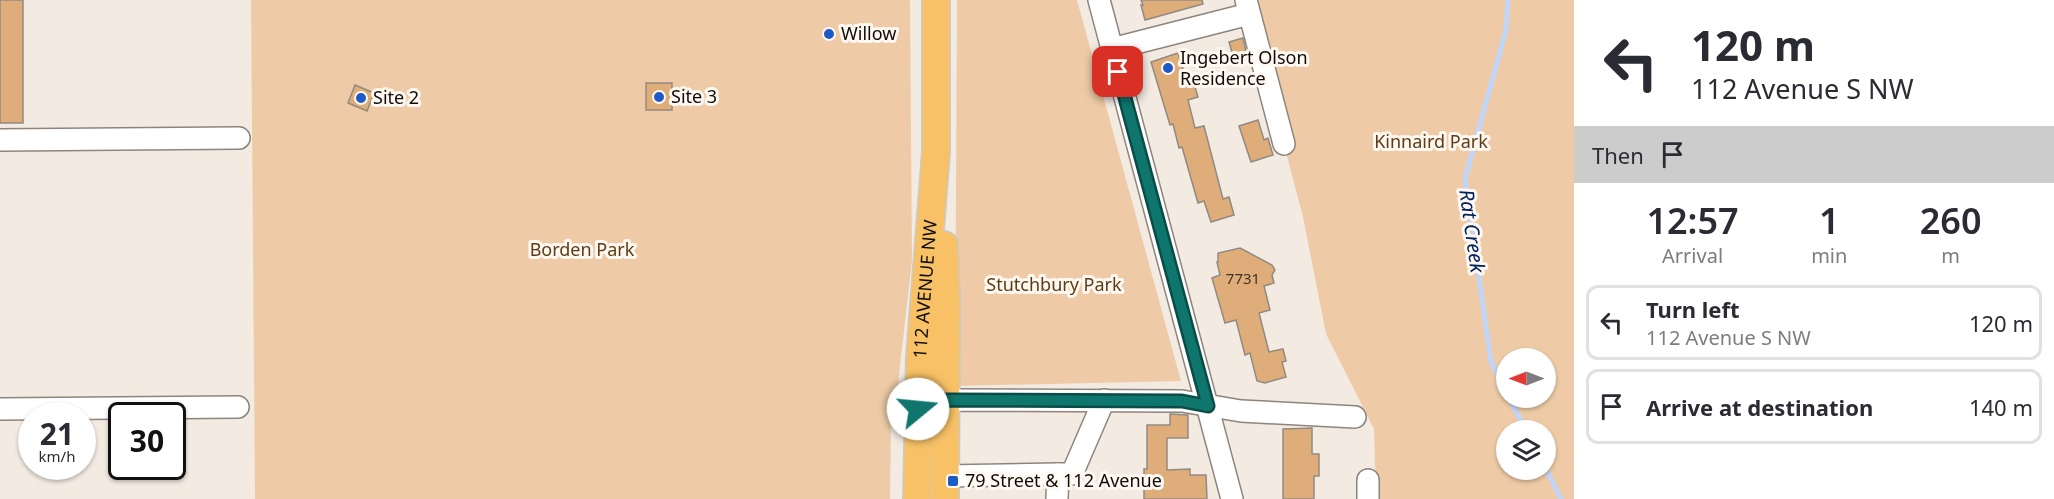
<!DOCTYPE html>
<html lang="en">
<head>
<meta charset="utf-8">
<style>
	:root { --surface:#fff; --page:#f7f7f7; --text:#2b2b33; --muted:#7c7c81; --line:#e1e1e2 }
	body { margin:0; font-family:"Noto Sans",sans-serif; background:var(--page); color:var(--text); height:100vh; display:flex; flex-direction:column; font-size:22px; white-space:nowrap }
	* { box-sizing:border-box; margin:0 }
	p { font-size:20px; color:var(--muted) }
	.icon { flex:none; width:33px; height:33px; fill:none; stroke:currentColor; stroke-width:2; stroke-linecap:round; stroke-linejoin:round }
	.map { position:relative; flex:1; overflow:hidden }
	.side { display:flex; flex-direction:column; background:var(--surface); width:480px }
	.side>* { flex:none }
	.banner { background:#fff; color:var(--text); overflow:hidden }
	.needle { width:39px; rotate:270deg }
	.controls { position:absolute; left:1496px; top:348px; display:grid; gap:12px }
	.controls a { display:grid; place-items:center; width:60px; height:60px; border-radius:50%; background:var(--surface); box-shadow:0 2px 4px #0004; font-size:30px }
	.speed { position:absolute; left:18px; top:402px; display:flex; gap:12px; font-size:30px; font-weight:700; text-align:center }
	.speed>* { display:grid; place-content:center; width:78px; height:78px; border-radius:50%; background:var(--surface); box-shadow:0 2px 4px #0004; line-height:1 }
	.speed small { font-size:15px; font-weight:400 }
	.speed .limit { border:3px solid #111; border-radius:9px; background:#fff; color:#111 }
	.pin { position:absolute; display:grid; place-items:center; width:51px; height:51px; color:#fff; margin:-26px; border-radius:12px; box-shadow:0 3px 9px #0006 }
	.me { position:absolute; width:66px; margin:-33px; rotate:73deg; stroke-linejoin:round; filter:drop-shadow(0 0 4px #0008) }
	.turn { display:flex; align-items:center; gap:21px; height:126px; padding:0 18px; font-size:27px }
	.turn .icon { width:78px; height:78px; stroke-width:2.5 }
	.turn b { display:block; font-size:42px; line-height:51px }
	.then { display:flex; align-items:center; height:57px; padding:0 18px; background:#0003; gap:12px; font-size:22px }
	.eta { display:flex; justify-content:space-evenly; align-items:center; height:102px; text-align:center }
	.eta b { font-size:36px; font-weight:600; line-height:42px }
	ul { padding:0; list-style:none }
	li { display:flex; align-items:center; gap:18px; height:75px; margin:0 12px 9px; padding:0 6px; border:3px solid var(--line); border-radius:12px }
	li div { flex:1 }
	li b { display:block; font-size:22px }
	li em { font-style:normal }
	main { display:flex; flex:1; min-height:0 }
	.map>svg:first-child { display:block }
	.green { fill:#eecba6; fill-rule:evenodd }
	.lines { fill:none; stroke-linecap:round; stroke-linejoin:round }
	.stream { stroke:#c1d5f8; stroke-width:5 }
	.building { fill:#dead79; stroke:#928a82; stroke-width:1.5 }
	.minor-casing { stroke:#8d857d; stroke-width:24 }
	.major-casing { stroke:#cacac9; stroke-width:30 }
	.minor { stroke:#fff; stroke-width:21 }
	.major { stroke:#f8c166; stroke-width:27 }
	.route-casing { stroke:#0a4d48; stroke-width:15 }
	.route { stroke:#0f766e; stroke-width:10 }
	.poi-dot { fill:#1e5ac6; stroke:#fff8f1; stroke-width:2 }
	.labels { text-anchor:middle; stroke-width:6; stroke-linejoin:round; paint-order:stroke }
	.number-label { font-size:15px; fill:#423425 }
	.poi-label { font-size:18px; fill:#0e0c09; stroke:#fff8f1; text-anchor:start }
	.park-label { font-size:18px; fill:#5d3c14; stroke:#fff8f1 }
	.street-label { font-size:18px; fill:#0e0c09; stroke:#fff8f1 }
	.water-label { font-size:20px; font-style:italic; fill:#022464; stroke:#fff8f1 }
</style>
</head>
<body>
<main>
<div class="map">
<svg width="1574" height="499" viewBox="0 0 1574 499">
	<rect width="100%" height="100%" fill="#f3eae2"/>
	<!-- green -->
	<g class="green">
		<polygon points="251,0 910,0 912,260 896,401 891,417 890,499 255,499"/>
		<polygon points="957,0 1077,0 1181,381 955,386"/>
		<path d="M1246 0H1574V499H1376L1374 429 1326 334 1303 217ZM1506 358H1545V398H1506ZM1506 430H1545V470H1506Z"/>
	</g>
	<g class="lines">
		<!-- stream -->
		<g class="stream">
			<polyline points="1506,391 1491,362 1465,179 1506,30 1508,0"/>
			<polyline points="1509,398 1526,430"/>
			<polyline points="1545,467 1561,499"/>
		</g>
	</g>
	<!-- building -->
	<g class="building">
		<rect x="0" y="0" width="23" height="123"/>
		<polygon points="1141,0 1202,0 1203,4 1145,20 1141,5 1143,5"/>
		<polygon points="1243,38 1247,56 1234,59 1229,42"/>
		<polygon points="1178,53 1186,79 1192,77 1198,97 1188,100 1195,128 1204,126 1223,199 1229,197 1234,215 1211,222 1204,201 1198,203 1182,147 1179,148 1173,124 1170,125 1151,62"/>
		<rect x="646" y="83" width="26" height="27"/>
		<polygon points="355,85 374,93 367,111 348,103"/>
		<polygon points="1258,120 1264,140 1268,138 1273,155 1251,162 1239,126"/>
		<polygon points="1240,248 1272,265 1275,270 1272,275 1274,283 1264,286 1270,310 1259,313 1269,352 1283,349 1286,361 1282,362 1286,377 1265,383 1257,381 1250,353 1245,355 1236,320 1225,323 1212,278 1220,275 1217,262 1218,262 1218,253"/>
		<polygon points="1170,414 1188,415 1188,438 1167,438 1167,470 1190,469 1190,475 1206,475 1207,499 1144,499 1144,469 1147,469 1147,425 1170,425"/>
		<polygon points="1312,428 1312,454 1319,454 1319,476 1314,476 1314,499 1283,499 1283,429"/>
	</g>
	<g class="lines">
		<defs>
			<g id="minor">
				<polyline points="1099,0 1232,499"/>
				<polyline points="1246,0 1284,144"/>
				<polyline points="1112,49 1249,14"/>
				<polyline points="0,140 239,138"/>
				<polyline points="932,405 946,400 1182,401 1241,411 1355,417"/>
				<polyline points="0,409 238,407"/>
				<polyline points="1058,474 1072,474 1104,400"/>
				<polyline points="945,476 1058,474 1057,499"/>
				<polyline points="1368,480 1368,499"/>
			</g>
			<g id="major">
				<polyline points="944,245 946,300 945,499"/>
				<path id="s1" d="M917 499 920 358 936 152V0"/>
			</g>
		</defs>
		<!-- minor casing -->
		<use href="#minor" class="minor-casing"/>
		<!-- major casing -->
		<use href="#major" class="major-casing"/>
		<!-- minor -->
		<use href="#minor" class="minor"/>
		<!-- major -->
		<use href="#major" class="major"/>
	</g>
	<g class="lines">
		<defs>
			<polyline id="route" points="918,409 946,400 1182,401 1208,406 1118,72"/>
		</defs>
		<!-- route casing -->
		<use href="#route" class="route-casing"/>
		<!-- route -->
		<use href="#route" class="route"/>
	</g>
	<!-- markers -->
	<g class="poi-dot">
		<circle cx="829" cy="34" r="6"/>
		<circle cx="1168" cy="68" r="6"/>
		<circle cx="659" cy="97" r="6"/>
		<circle cx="361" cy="98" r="6"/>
		<rect x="947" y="475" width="12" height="12" rx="3"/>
	</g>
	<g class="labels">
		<!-- number labels -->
		<g class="number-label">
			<text x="1243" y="284">7731</text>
		</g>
		<!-- poi labels -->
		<g class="poi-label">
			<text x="841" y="40">Willow</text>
			<text x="1180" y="64">Ingebert Olson<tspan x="1180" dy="21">Residence</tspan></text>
			<text x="671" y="103">Site 3</text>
			<text x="373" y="104">Site 2</text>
			<text x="965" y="487">79 Street &amp; 112 Avenue</text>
		</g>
		<!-- park labels -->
		<g class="park-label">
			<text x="1431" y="148">Kinnaird Park</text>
			<text x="582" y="256">Borden Park</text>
			<text x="1054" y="291">Stutchbury Park</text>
		</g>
		<!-- street labels -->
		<g class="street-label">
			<text dy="6" stroke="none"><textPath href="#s1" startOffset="210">112 AVENUE NW</textPath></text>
		</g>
		<!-- water labels -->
		<g class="water-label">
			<text transform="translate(1472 231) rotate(82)" y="7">Rat Creek</text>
		</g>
	</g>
</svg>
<div class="controls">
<a><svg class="needle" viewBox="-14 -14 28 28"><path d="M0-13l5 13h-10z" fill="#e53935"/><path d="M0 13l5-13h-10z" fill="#7c7c81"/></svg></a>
<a><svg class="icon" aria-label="layers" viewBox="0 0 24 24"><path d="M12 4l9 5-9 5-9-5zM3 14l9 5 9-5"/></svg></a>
</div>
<div class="speed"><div>21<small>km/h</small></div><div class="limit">30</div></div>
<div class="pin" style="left:1118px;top:72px;background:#d93025"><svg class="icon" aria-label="arrive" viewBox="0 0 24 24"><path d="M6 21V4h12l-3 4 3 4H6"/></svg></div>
<svg class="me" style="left:918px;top:409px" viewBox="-20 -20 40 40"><circle r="19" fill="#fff"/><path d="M0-13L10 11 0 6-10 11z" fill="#0f766e"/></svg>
</div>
<section class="side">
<div class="banner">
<div class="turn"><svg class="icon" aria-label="left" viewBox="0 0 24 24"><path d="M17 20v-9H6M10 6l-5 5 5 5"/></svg><div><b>120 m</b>112 Avenue S NW</div></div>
<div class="then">Then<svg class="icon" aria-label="arrive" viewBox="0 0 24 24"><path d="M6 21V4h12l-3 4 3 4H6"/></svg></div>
</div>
<div class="eta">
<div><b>12:57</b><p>Arrival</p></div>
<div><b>1</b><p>min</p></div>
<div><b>260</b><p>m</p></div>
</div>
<ul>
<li><svg class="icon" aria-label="left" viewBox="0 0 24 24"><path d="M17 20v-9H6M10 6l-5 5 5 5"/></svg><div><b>Turn left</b><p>112 Avenue S NW</p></div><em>120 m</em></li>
<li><svg class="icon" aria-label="arrive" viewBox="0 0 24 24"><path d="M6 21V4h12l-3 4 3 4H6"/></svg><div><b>Arrive at destination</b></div><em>140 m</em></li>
</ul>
</section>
</main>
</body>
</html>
